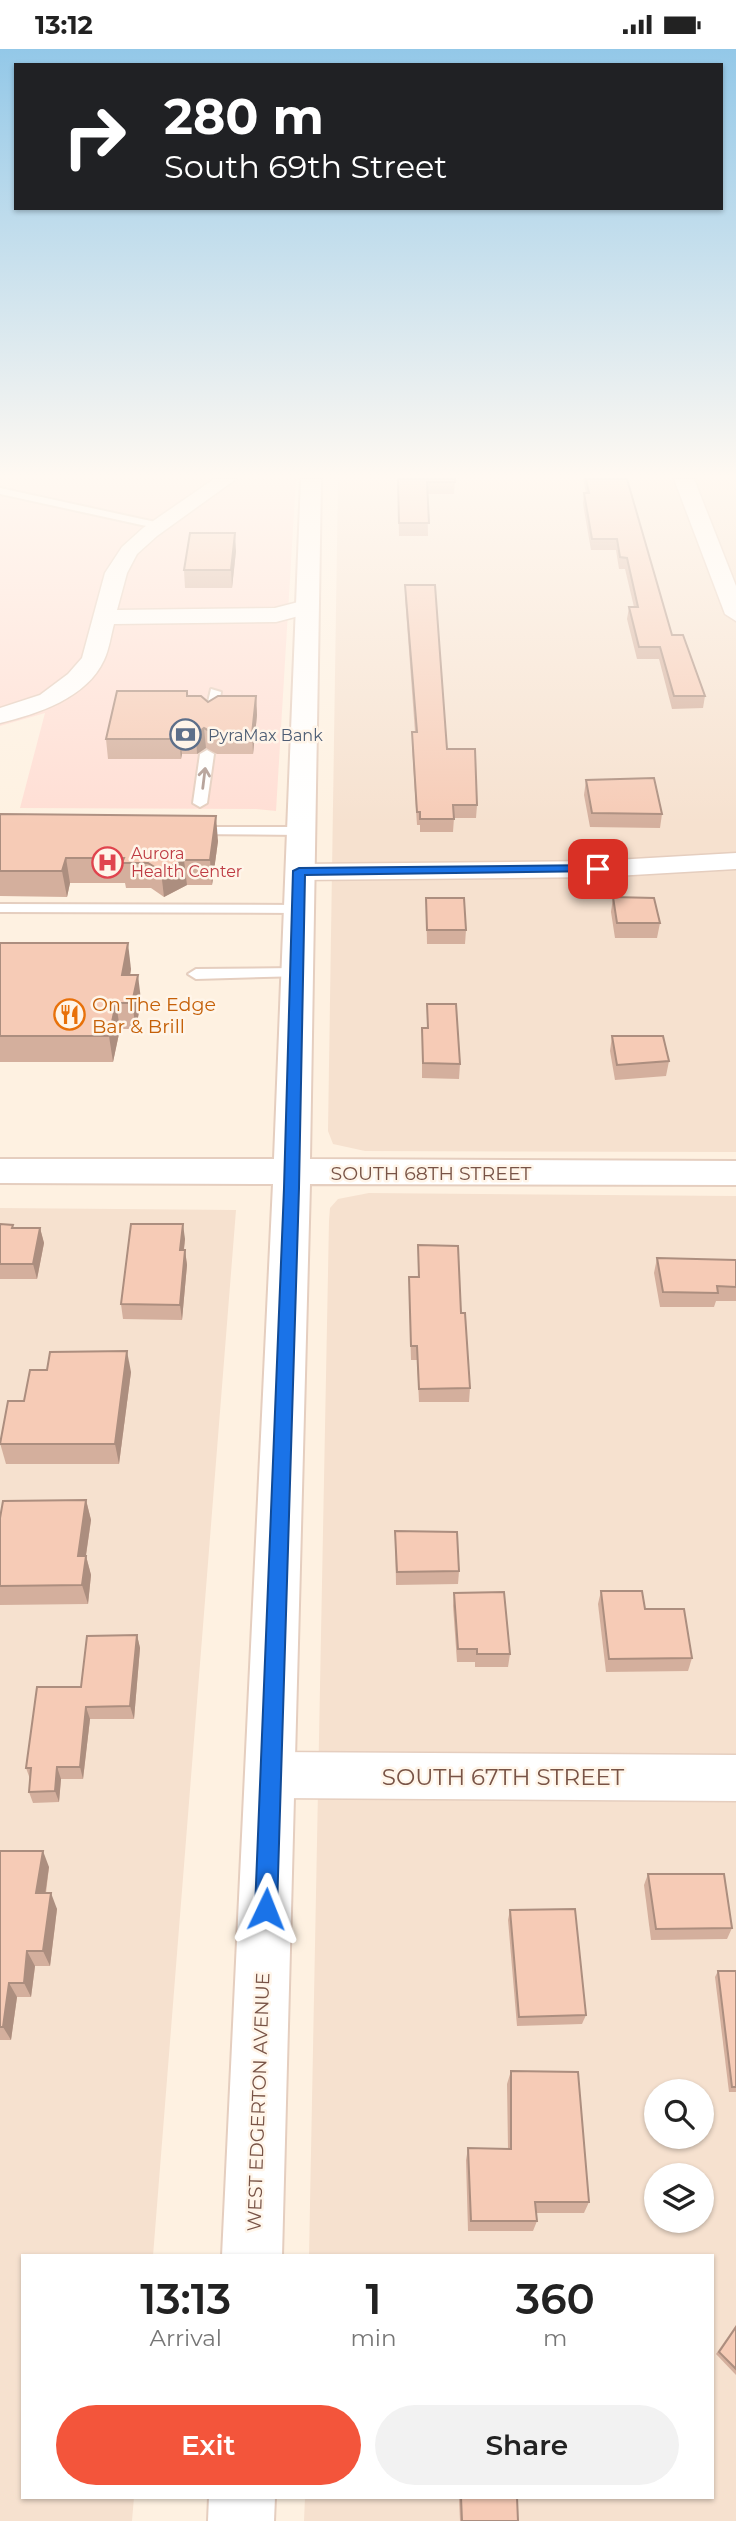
<!DOCTYPE html>
<html lang="en">
<head>
<meta charset="utf-8">
<style>
	:root { --surface:#fff; --page:#f2f2f2; --text:#222; --muted:#767676; --accent:#f3553b }
	body { margin:0; font-family:Montserrat,sans-serif; background:var(--page); color:var(--text); height:100vh; display:flex; flex-direction:column; font-size:26px; white-space:nowrap }
	* { box-sizing:border-box; margin:0 }
	p { font-size:23px; color:var(--muted) }
	.icon { flex:none; width:38px; height:38px; fill:none; stroke:currentColor; stroke-width:2; stroke-linecap:round; stroke-linejoin:round }
	.map { position:relative; flex:1; overflow:hidden }
	.panel { position:absolute; left:21px; top:2205px; width:693px; height:245px; display:flex; flex-direction:column; background:var(--surface); border-radius:0px; box-shadow:0 2px 5px #0004 }
	.panel>* { flex:none }
	.banner { position:absolute; left:14px; top:14px; width:709px; height:147px; border-radius:0px; box-shadow:0 2px 5px #0004; background:#202124; color:#fff; overflow:hidden }
	.tools { position:absolute; left:644px; top:2030px; display:grid; gap:14px }
	.tools a { display:grid; place-items:center; width:70px; height:70px; border-radius:50%; background:var(--surface); box-shadow:0 2px 5px #0004; font-size:35px }
	.pin { position:absolute; display:grid; place-items:center; width:60px; height:60px; color:#fff; margin:-30px; border-radius:14px; box-shadow:0 4px 10px #0006 }
	.me { position:absolute; width:77px; margin:-38px; rotate:2deg; stroke-linejoin:round; filter:drop-shadow(0 0 5px #0008) }
	.turn { display:flex; align-items:center; gap:24px; height:147px; padding:0 35px; font-size:32px }
	.turn .icon { width:91px; height:91px; stroke-width:2.5 }
	.turn b { display:block; font-size:49px; line-height:60px }
	.eta { display:flex; justify-content:space-evenly; align-items:center; height:119px; text-align:center }
	.eta b { font-size:42px; font-weight:600; line-height:49px }
	.cta { display:flex; gap:14px; margin-top:auto; padding:14px 35px }
	.cta a { flex:1; height:80px; border-radius:42px; background:var(--accent); color:#fff; font-size:28px; font-weight:600; line-height:80px; text-align:center }
	.cta a+a { background:var(--page); color:var(--text) }
	.status { display:flex; justify-content:space-between; align-items:center; height:49px; padding:0 35px; background:var(--surface); direction:ltr }
	.status svg { height:19px; fill:currentColor }
	.map>svg:first-child { display:block }
	.residential { fill:#f6e1cf; fill-rule:evenodd }
	.commercial { fill:#ffded4 }
	.lines { fill:none; stroke-linecap:round; stroke-linejoin:round }
	.service-casing { stroke:#e5cebf; stroke-width:4 }
	.minor-casing { stroke:#e5cebf; stroke-width:3 }
	.tertiary-casing { stroke:#e5cebf; stroke-width:4 }
	.service { fill:#fff; fill-rule:evenodd }
	.minor { fill:#fff; fill-rule:evenodd }
	.tertiary { fill:#fff; fill-rule:evenodd }
	.wall { fill:#d4af9d }
	.shaded-wall { fill:#ac8e7f }
	.building { fill:#f6cbb6; stroke:#ac8e7f; stroke-width:2 }
	.oneway { stroke:#ae9890 }
	.route { fill:#1a73e8; stroke:#114b97; stroke-width:2 }
	.labels { text-anchor:middle; stroke-width:5; stroke-linejoin:round; paint-order:stroke }
	.far-service-label { font-size:16px; fill:#4e5e75; stroke:#fff5e9; text-anchor:start }
	.far-health-label { font-size:16px; fill:#be3a42; stroke:#fff5e9; text-anchor:start }
	.food-label { font-size:19px; fill:#c56008; stroke:#fff5e9; text-anchor:start }
	.street-label { font-size:19px; fill:#785346; stroke:#fff5e9 }
	.near-street-label { font-size:23px; fill:#785346; stroke:#fff5e9 }
</style>
</head>
<body>
<div class="status"><b>13:12</b><svg viewBox="0 0 49 12"><path d="M0 12V9h3v3zM5 12V6h3v6zM10 12V3h3v9zM15 12V0h3v12zM26 1h20v11H26zM47 4h2v5h-2z"/></svg></div>
<div class="map">
<svg width="736" height="2472" viewBox="0 0 736 2472">
	<rect width="100%" height="100%" fill="#fef1e1"/>
	<!-- residential -->
	<g class="residential">
		<polygon points="736,430 736,1103 365,1102 333,1095 328,1082 338,431"/>
		<path d="M369 1144 736 1147V2472H304L305 2448H712V2207H309L329 1172 330 1159 338 1150ZM656 2042H702V2088H656ZM656 2126H702V2172H656Z"/>
		<polygon points="0,1159 236,1161 153,2207 23,2207 23,2448 134,2448 132,2472 0,2472"/>
	</g>
	<!-- commercial -->
	<polygon class="commercial" points="0,430 296,430 276,762 256,760 20,759 45,664 0,677"/>
	<g class="lines">
		<defs>
			<g id="service">
				<polygon points="0,439 160,474 165,477 160,480 0,445"/>
				<polygon points="211,640 221,643 217,666 211,670 205,666"/>
				<polygon points="207,701 214,705 207,754 200,758 193,754 200,705"/>
				<polygon points="193,778 301,778 308,782 301,786 188,785 188,779"/>
				<polygon points="0,855 299,856 306,860 299,864 0,863"/>
				<polygon points="297,919 303,921 303,927 196,930 188,925 196,920"/>
			</g>
			<g id="minor">
				<path d="M214 430H236L157 487 137 505 127 524 117 561 275 559 306 551 317 558 314 563 276 573 114 575C111 586 109 601 104 611 87 649 37 665 0 674V659L40 646 68 625 82 609 105 524 122 498 143 479Z"/>
				<polygon points="674,430 694,430 736,537 736,572 725,565"/>
				<polygon points="736,804 736,820 598,828 300,831 290,829 286,823 290,817 300,815 598,812"/>
				<polygon points="271,1703 736,1706 736,1752 271,1749 254,1742 247,1726 254,1710"/>
			</g>
			<g id="tertiary">
				<polygon points="301,430 321,430 310,1110 736,1112 736,1136 310,1135 282,2207 222,2207 273,1135 0,1134 0,1110 274,1110"/>
				<polygon points="209,2448 275,2448 274,2472 208,2472"/>
			</g>
		</defs>
		<!-- service casing -->
		<use href="#service" class="service-casing"/>
		<!-- minor casing -->
		<use href="#minor" class="minor-casing"/>
		<!-- tertiary casing -->
		<use href="#tertiary" class="tertiary-casing"/>
		<!-- service -->
		<use href="#service" class="service"/>
		<!-- minor -->
		<use href="#minor" class="minor"/>
		<!-- tertiary -->
		<use href="#tertiary" class="tertiary"/>
	</g>
	<!-- wall -->
	<g class="wall">
		<polygon points="398,430 455,430 454,445 427,445 428,487 399,487"/>
		<polygon points="583,430 627,430 672,586 705,647 703,659 672,660 659,610 637,610 627,570 629,558 634,558 625,520 619,520 616,501 591,501 583,455 584,444 586,444"/>
		<polygon points="236,502 232,539 185,539 184,521"/>
		<polygon points="405,536 447,700 477,756 476,769 454,769 453,783 420,783 420,776 417,776 412,696 412,683 415,683 405,548"/>
		<polygon points="187,642 188,647 208,653 256,647 257,666 253,705 217,705 206,699 197,705 182,705 181,710 108,710 106,690"/>
		<polygon points="586,731 662,765 660,779 590,778 584,746"/>
		<polygon points="0,765 218,792 212,836 187,836 164,848 151,839 126,839 125,834 70,834 67,848 0,847"/>
		<polygon points="613,848 660,874 657,889 615,889 611,863"/>
		<polygon points="426,849 466,881 465,895 427,895"/>
		<polygon points="0,894 131,920 130,926 141,951 136,980 120,980 113,1013 0,1013"/>
		<polygon points="427,955 460,1015 459,1030 422,1029 422,979 427,979"/>
		<polygon points="612,987 669,1012 666,1027 615,1031 610,1002"/>
		<polygon points="0,1175 13,1176 13,1179 40,1179 44,1194 37,1230 0,1230"/>
		<polygon points="185,1190 184,1201 185,1201 187,1216 182,1271 123,1270 121,1255"/>
		<polygon points="418,1196 461,1264 470,1339 469,1353 419,1353 417,1311 411,1311 409,1242 409,1228 418,1228"/>
		<polygon points="657,1209 736,1211 736,1252 716,1252 714,1258 660,1258 654,1224"/>
		<polygon points="131,1323 119,1415 6,1415 0,1394 24,1352"/>
		<polygon points="86,1451 91,1471 86,1507 91,1526 88,1555 0,1556 0,1469"/>
		<polygon points="395,1482 459,1522 458,1535 396,1536"/>
		<polygon points="601,1542 645,1560 692,1609 688,1622 606,1623 598,1555"/>
		<polygon points="454,1544 510,1605 508,1618 475,1618 475,1613 457,1613 453,1557"/>
		<polygon points="137,1586 140,1599 134,1670 90,1670 83,1730 61,1730 59,1753 33,1754 29,1743 30,1730 26,1719 81,1638"/>
		<polygon points="0,1802 49,1818 46,1844 57,1860 50,1917 35,1917 31,1948 17,1948 11,1991 0,1991"/>
		<polygon points="648,1825 732,1879 727,1890 651,1891 644,1836"/>
		<polygon points="510,1861 586,1966 582,1975 517,1977 508,1871"/>
		<polygon points="718,1922 736,1922 736,2043 729,2043 715,1928"/>
		<polygon points="511,2022 589,2153 584,2164 536,2164 537,2172 533,2182 468,2182 466,2111 468,2099 508,2100 507,2035"/>
		<polygon points="736,2276 736,2326 716,2305"/>
		<polygon points="459,2448 517,2448 518,2472 460,2472"/>
	</g>
	<!-- shaded-wall -->
	<g class="shaded-wall">
		<polygon points="235,484 236,502 232,539 231,521"/>
		<polygon points="256,647 257,666 253,705 252,685"/>
		<polygon points="204,679 206,699 197,705 196,685"/>
		<polygon points="180,685 182,705 181,710 179,690"/>
		<polygon points="216,767 218,792 212,836 210,811"/>
		<polygon points="66,809 70,834 67,848 62,822"/>
		<polygon points="184,811 187,836 164,848 161,822"/>
		<polygon points="128,894 131,920 126,951 122,926"/>
		<polygon points="138,926 141,951 136,980 132,954"/>
		<polygon points="116,954 120,980 113,1013 109,987"/>
		<polygon points="183,1175 185,1190 182,1216 180,1201"/>
		<polygon points="40,1179 44,1194 37,1230 33,1215"/>
		<polygon points="185,1201 187,1216 182,1271 180,1256"/>
		<polygon points="127,1302 131,1323 119,1415 115,1395"/>
		<polygon points="86,1451 91,1471 83,1526 78,1507"/>
		<polygon points="86,1507 91,1526 88,1555 82,1536"/>
		<polygon points="137,1586 140,1599 134,1670 130,1657"/>
		<polygon points="86,1658 90,1670 83,1730 80,1718"/>
		<polygon points="57,1718 61,1730 59,1753 55,1742"/>
		<polygon points="43,1802 49,1818 43,1860 36,1844"/>
		<polygon points="51,1844 57,1860 50,1917 43,1902"/>
		<polygon points="27,1902 35,1917 31,1948 24,1934"/>
		<polygon points="9,1934 17,1948 11,1991 3,1978"/>
	</g>
	<!-- building -->
	<g class="building">
		<polygon points="398,430 455,430 455,433 427,433 429,474 399,474"/>
		<polygon points="586,430 627,430 672,586 683,586 705,647 674,647 660,598 639,598 629,558 638,558 627,509 620,508 617,490 592,490 584,444 589,444"/>
		<polygon points="190,484 235,484 231,521 184,521"/>
		<polygon points="405,536 435,536 447,700 475,700 477,756 453,756 454,770 420,770 420,763 417,763 412,683 417,683"/>
		<polygon points="117,642 187,642 187,647 201,647 208,653 218,647 256,647 252,685 215,685 204,679 196,685 180,685 179,690 106,690"/>
		<polygon points="654,729 662,765 592,764 586,731"/>
		<polygon points="0,765 216,767 210,811 184,811 161,822 148,814 122,814 124,809 66,809 62,822 0,822"/>
		<polygon points="613,848 654,849 660,874 617,874"/>
		<polygon points="426,849 464,849 466,881 427,881"/>
		<polygon points="0,894 128,894 122,926 138,926 132,954 116,954 109,987 0,987"/>
		<polygon points="427,955 456,955 460,1015 423,1014 422,979 428,979"/>
		<polygon points="612,987 663,987 669,1012 617,1016"/>
		<polygon points="0,1175 13,1176 12,1179 40,1179 33,1215 0,1215"/>
		<polygon points="131,1175 183,1175 180,1201 185,1201 180,1256 121,1255"/>
		<polygon points="418,1196 458,1197 461,1264 465,1264 470,1339 419,1340 417,1297 411,1297 409,1228 419,1228"/>
		<polygon points="657,1209 736,1211 736,1238 717,1237 718,1244 663,1243"/>
		<polygon points="127,1302 115,1395 0,1395 8,1352 24,1352 30,1321 47,1321 50,1303"/>
		<polygon points="86,1451 78,1507 86,1507 82,1536 0,1537 0,1469 3,1452"/>
		<polygon points="395,1482 457,1483 459,1522 397,1523"/>
		<polygon points="601,1542 642,1542 645,1560 684,1560 692,1609 609,1610"/>
		<polygon points="504,1543 510,1605 477,1605 477,1600 458,1600 454,1544"/>
		<polygon points="137,1586 130,1657 86,1658 80,1718 57,1718 55,1742 29,1743 31,1719 26,1719 37,1638 81,1638 87,1587"/>
		<polygon points="0,1802 43,1802 36,1844 51,1844 43,1902 27,1902 24,1934 9,1934 3,1978 0,1978"/>
		<polygon points="648,1825 724,1825 732,1879 656,1880"/>
		<polygon points="575,1860 586,1966 519,1968 510,1861"/>
		<polygon points="718,1922 736,1922 736,2038 732,2038"/>
		<polygon points="511,2022 578,2023 589,2153 535,2153 537,2172 471,2172 468,2099 511,2100"/>
		<polygon points="736,2278 736,2320 719,2303"/>
		<polygon points="461,2448 517,2448 518,2472 462,2472"/>
	</g>
	<!-- one-way arrows -->
	<defs><path id="oneway-shaft" d="M-6 0H5M1.5-3L5.5 0L1.5 3" fill="none" stroke-width="1.6" stroke-linecap="round" stroke-linejoin="round" transform="scale(1.75)"/></defs>
	<use class="oneway" href="#oneway-shaft" transform="translate(204 729) rotate(-83)"/>
	<!-- sky -->
	<linearGradient id="sky" x2="0" y2="1"><stop stop-color="#93c8e8"/><stop offset="0.55" stop-color="#fff9f2"/><stop offset="1" stop-color="#fff9f2" stop-opacity="0"/></linearGradient>
	<rect width="736" height="776" fill="url(#sky)"/>
	<!-- route -->
	<polygon class="route" points="598,816 604,820 602,822 305,826 299,1139 277,1860 273,1867 266,1871 258,1867 255,1860 284,1139 293,822 299,819"/>
	<!-- icons -->
	<defs>
		<symbol id="bank-ring" viewBox="-11 -11 22 22"><circle r="9.5" fill="#fff5e9" stroke="#5c6f8a" stroke-width="1.5"/><path d="M-6-4H6V4H-6ZM0-2.3a2.3 2.3 0 1 0 0 4.6a2.3 2.3 0 1 0 0-4.6Z" fill="#5c6f8a"/></symbol>
		<symbol id="hospital-ring" viewBox="-11 -11 22 22"><circle r="9.5" fill="#fff5e9" stroke="#e0444e" stroke-width="1.5"/><path d="M-5-5h3v3.5h4V-5h3V5h-3V1.5h-4V5h-3Z" fill="#e0444e"/></symbol>
		<symbol id="restaurant-ring" viewBox="-11 -11 22 22"><circle r="9.5" fill="#fff5e9" stroke="#e8710a" stroke-width="1.5"/><path d="M-5-6h1v4h1v-4h1v4h1v-4h1v5L-1.5 .5V6h-2V.5L-5-1ZM5-6V6H3V1.5H1.5Q1.5-4 5-6Z" fill="#e8710a"/></symbol>
	</defs>
	<g fill-rule="evenodd">
		<use href="#bank-ring" x="168" y="668" width="35" height="35"/>
		<use href="#hospital-ring" x="90" y="796" width="35" height="35"/>
		<use href="#restaurant-ring" x="52" y="948" width="35" height="35"/>
	</g>
	<g class="labels">
		<!-- far-service labels -->
		<g class="far-service-label">
			<text x="208" y="692">PyraMax Bank</text>
		</g>
		<!-- far-health labels -->
		<g class="far-health-label">
			<text x="131" y="810">Aurora<tspan x="131" dy="18">Health Center</tspan></text>
		</g>
		<!-- food labels -->
		<g class="food-label">
			<text x="92" y="962">On The Edge<tspan x="92" dy="22">Bar &amp; Brill</tspan></text>
		</g>
		<!-- street labels -->
		<g class="street-label">
			<text x="431" y="1131">SOUTH 68TH STREET</text>
			<text transform="translate(258 2053) rotate(-88)" y="7">WEST EDGERTON AVENUE</text>
		</g>
		<!-- near-street labels -->
		<g class="near-street-label">
			<text x="503" y="1736">SOUTH 67TH STREET</text>
		</g>
	</g>
</svg>
<div class="tools">
<a><svg class="icon" aria-label="search" viewBox="0 0 24 24"><circle cx="10" cy="10" r="6"/><path d="M15 15l6 6"/></svg></a>
<a><svg class="icon" aria-label="layers" viewBox="0 0 24 24"><path d="M12 4l9 5-9 5-9-5zM3 14l9 5 9-5"/></svg></a>
</div>
<div class="pin" style="left:598px;top:820px;background:#d93025"><svg class="icon" aria-label="arrive" viewBox="0 0 24 24"><path d="M6 21V4h12l-3 4 3 4H6"/></svg></div>
<svg class="me" style="left:266px;top:1860px" viewBox="-20 -20 40 40"><path d="M0-17L14 15 0 8-14 15z" fill="#1a73e8" stroke="#fff" stroke-width="4"/></svg>
<div class="banner">
<div class="turn"><svg class="icon" aria-label="right" viewBox="0 0 24 24"><path d="M7 20v-9h11M14 6l5 5-5 5"/></svg><div><b>280 m</b>South 69th Street</div></div>
</div>
<section class="panel">
<div class="eta">
<div><b>13:13</b><p>Arrival</p></div>
<div><b>1</b><p>min</p></div>
<div><b>360</b><p>m</p></div>
</div>
<div class="cta"><a>Exit</a><a>Share</a></div>
</section>
</div>
</body>
</html>
